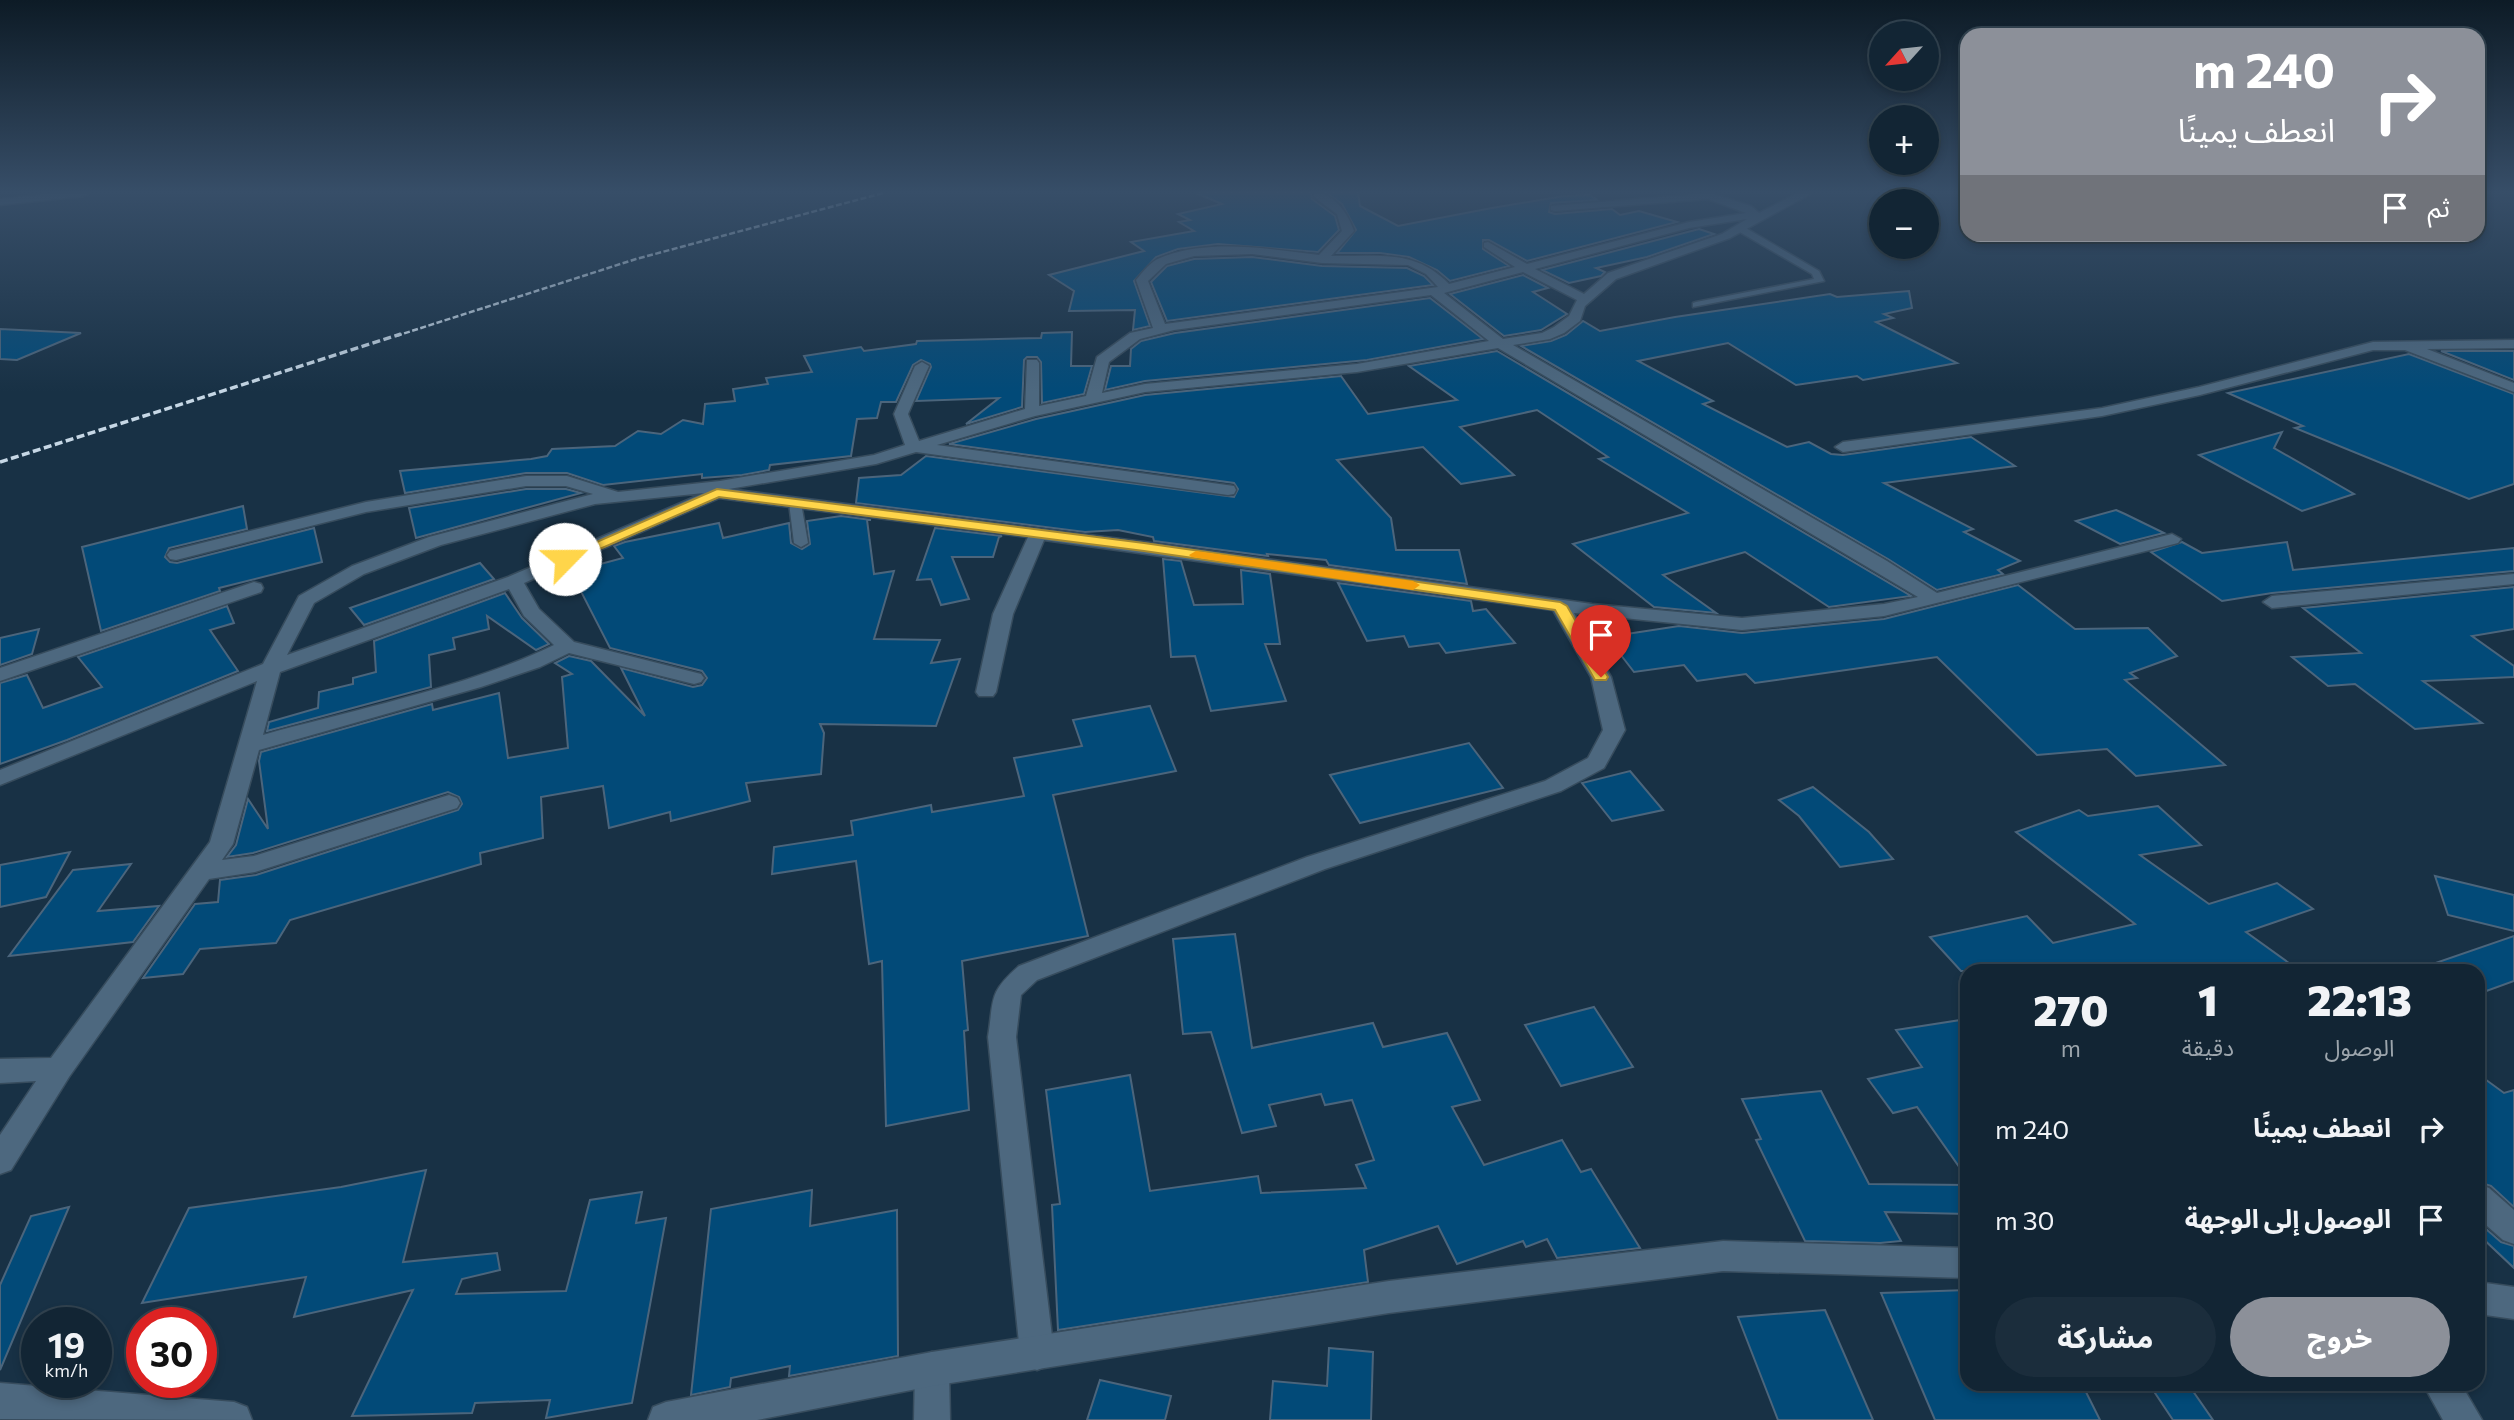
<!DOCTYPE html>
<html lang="ar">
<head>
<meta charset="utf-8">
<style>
	:root { --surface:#122534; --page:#1b2d3c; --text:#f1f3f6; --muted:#9ca5ac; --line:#31424f; --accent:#8c9099 }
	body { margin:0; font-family:Commissioner,"Noto Sans Arabic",sans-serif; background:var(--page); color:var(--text); direction:rtl; height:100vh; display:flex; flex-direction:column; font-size:26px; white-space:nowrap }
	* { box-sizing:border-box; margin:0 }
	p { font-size:23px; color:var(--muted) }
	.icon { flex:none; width:38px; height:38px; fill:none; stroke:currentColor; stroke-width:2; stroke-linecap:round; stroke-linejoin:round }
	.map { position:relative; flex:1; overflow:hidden; direction:ltr }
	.details { position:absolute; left:1960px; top:964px; width:525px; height:427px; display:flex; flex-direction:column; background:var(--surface); border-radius:21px; box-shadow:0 4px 10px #0003,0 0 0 2px var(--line); direction:rtl }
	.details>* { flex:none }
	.hud { position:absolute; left:1960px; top:28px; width:525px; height:214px; border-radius:21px; box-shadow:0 4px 10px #0003,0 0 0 2px var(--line); direction:rtl; background:#8c9099; color:#fff; overflow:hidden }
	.needle { width:46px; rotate:243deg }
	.buttons { position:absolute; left:1869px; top:21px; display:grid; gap:14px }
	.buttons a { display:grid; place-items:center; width:70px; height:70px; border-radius:50%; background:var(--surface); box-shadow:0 4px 10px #0003,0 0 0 2px var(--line); font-size:35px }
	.speed { position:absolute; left:21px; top:1307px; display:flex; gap:14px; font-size:35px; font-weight:700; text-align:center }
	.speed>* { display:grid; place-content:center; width:91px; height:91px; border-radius:50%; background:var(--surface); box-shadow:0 4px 10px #0003,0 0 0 2px var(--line); line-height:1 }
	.speed small { font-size:18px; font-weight:400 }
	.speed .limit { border:10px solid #d22; background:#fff; color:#111 }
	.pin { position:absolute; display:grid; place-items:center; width:60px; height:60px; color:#fff; margin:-72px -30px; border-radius:50% 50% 50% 0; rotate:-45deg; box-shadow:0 0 7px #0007 }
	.pin .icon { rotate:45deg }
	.me { position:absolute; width:77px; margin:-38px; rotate:67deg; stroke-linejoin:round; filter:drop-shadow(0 0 5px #0008) }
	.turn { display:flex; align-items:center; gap:24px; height:147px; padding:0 35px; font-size:32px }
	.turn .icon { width:91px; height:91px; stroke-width:2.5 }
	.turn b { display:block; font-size:49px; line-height:60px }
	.then { display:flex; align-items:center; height:66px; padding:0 35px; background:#0003; gap:14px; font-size:26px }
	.eta { display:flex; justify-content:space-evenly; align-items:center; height:119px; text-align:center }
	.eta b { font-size:42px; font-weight:800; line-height:49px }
	.action { display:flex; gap:14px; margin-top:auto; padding:14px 35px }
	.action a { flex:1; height:80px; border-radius:42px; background:var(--accent); color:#fff; font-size:28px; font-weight:800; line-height:80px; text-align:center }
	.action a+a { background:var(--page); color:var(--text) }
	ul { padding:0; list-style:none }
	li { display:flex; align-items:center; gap:21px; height:91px; padding:0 35px }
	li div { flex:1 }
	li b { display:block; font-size:26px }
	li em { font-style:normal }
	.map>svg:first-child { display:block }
	.building { fill:#024a78; stroke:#4b657c; stroke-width:2 }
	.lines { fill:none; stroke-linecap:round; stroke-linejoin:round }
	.lane-casing { stroke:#374c5d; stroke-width:3 }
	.street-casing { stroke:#374c5d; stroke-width:3 }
	.secondary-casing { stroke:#374c5d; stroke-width:3 }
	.lane { fill:#4d687f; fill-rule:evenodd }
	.street { fill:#4d687f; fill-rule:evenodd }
	.secondary { fill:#4d687f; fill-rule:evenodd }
	.rail-far1 { stroke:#c6d7e5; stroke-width:2.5; stroke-dasharray:6 2.5; stroke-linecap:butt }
	.rail { stroke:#c6d7e5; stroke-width:3.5; stroke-dasharray:8 3.5; stroke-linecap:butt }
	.route { fill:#ffd54a; stroke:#a68a30; stroke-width:2 }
	.slow { fill:#f59e0b }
</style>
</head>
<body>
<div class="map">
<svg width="2514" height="1420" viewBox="0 0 2514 1420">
	<rect width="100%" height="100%" fill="#183145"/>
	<!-- building -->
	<g class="building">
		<polygon points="1196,193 1311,193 1312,199 1335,216 1339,230 1318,252 1218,244 1178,249 1156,257 1134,281 1150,326 1133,330 1135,310 1069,311 1074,291 1049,275 1144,251 1131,242 1194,231 1179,222 1190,220 1178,214 1222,204"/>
		<polygon points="1327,193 1358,193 1360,206 1398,226 1492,208 1564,196 1590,195 1597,200 1551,203 1549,212 1555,214 1612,209 1620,215 1639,211 1677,222 1527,261 1489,240 1483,240 1483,249 1509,266 1450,281 1437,270 1409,257 1380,253 1337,253 1356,230 1342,204"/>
		<polygon points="1699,229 1714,234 1647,257 1596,268 1605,272 1601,276 1569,283 1542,270"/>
		<polygon points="1252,257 1322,266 1407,268 1424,276 1433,285 1167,321 1151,282 1167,266 1194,259"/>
		<polygon points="1523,275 1548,288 1533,292 1567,314 1541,330 1504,336 1450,294"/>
		<polygon points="1909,291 1912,308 1884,314 1893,318 1876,322 1957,363 1863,380 1857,376 1796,385 1728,343 1638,361 1713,401 1703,404 1787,447 1809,442 1831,454 1843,455 1971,437 2015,466 1884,483 1973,529 1964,532 2020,561 1998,570 2003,574 1937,590 1888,559 1521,346 1551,341 1566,335 1583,321 1600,331 1675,317 1830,294 1837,297"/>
		<polygon points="1430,298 1483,339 1367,360 1145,381 1105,390 1111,366 1130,366 1131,349 1141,341 1175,333"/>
		<polygon points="0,329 81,333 17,360 0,359"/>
		<polygon points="1072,332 1071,366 1092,366 1084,394 1042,403 1041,362 1037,357 1027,357 1024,360 1022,407 966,424 999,398 916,401 931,367 930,364 921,360 913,365 896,402 881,402 877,418 857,419 851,456 770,465 769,470 742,475 702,478 702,474 603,485 567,473 526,473 405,493 400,471 531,459 547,456 552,449 615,446 638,431 661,434 683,420 703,424 705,404 735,401 733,389 768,384 766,378 812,372 804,356 861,347 864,351 916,344 917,341 1041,338 1042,333"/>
		<polygon points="1497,351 1911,596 1829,607 1745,552 1663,575 1716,613 1654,607 1573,544 1688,513 1599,459 1608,457 1537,410 1460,427 1514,475 1461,484 1423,447 1337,460 1391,518 1396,550 1459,550 1467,584 1329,565 1326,560 1267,554 1268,556 1154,541 1153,537 1118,530 1085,532 856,503 859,478 901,475 926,456 1234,497 1238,489 1234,483 949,444 1036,419 1145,395 1341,376 1368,414 1457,400 1409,366"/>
		<polygon points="2441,351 2514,351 2514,380"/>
		<polygon points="2409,354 2514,394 2514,484 2469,499 2295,428 2303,426 2228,393"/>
		<polygon points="2282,432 2274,448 2354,494 2302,511 2199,455"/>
		<polygon points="526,489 566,489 581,493 416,538 409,508"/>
		<polygon points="243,506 247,529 169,548 165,557 170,562 177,563 314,528 322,562 219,588 220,591 101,631 82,547"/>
		<polygon points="2116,510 2125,514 2164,533 2120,544 2076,521"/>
		<polygon points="841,516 871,520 867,520 874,574 894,571 874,639 940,640 931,663 960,659 936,726 820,724 824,733 821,774 746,783 750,801 671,821 670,812 609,828 603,786 541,797 543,838 480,853 481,864 290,920 276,943 200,949 183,974 143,978 195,904 218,902 220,880 256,875 458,810 462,804 459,797 448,792 253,853 227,857 236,845 248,799 268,829 259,761 261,752 432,704 433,710 499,693 508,758 568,748 562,677 572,674 555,663 569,656 591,661 645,716 621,668 693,687 702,685 707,678 702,671 610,648 571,572 623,558 614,546 625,542 719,523 723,538 789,523 791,543 802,549 810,544 807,521"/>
		<polygon points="935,528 1002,536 999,537 993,557 952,557 969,599 941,605 931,579 917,580"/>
		<polygon points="2182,542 2202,553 2287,542 2293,570 2514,548 2514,571 2272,593 2222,601 2151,552"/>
		<polygon points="1163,559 1181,561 1194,605 1243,604 1241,570 1270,574 1280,644 1265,644 1286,701 1211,711 1195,656 1171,657"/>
		<polygon points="480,563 494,579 364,625 350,608"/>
		<polygon points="1338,583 1471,601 1473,611 1486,609 1515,643 1446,653 1439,643 1409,647 1404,636 1367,641"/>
		<polygon points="2018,585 2075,629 2148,628 2177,656 2130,673 2137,678 2125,680 2225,765 2136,776 2107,749 2037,755 1937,657 1755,683 1746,674 1697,681 1684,665 1634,672 1607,637 1679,626 1742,633 1884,619"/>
		<polygon points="2514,587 2514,629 2472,636 2514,666 2514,677 2423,681 2482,723 2415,729 2355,684 2328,686 2292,657 2361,653 2303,608"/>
		<polygon points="505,593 522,618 549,644 536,650 487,616 489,629 453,638 455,649 429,655 431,687 267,731 269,722 318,708 319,692 353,684 353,678 376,672 374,641"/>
		<polygon points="227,606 234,623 210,630 238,671 67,740 0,764 0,683 27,675 43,708 102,687 78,657"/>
		<polygon points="39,629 32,654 0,665 0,638"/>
		<polygon points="1150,706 1176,771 1053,795 1088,936 962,961 968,1030 964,1031 969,1110 886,1126 882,961 869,964 856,861 772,874 774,847 853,835 851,821 931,805 932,812 1024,796 1014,758 1082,746 1073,720"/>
		<polygon points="1469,743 1503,788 1360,823 1330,775"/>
		<polygon points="1630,771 1663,810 1612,821 1582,783"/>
		<polygon points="1813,787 1869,832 1893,859 1840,867 1799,816 1779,800"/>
		<polygon points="2158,806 2201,845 2140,855 2209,904 2277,883 2313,909 2246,932 2300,971 1961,971 1930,937 2027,916 2053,943 2135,924 2016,832 2079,810 2088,816"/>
		<polygon points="70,852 46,897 0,907 0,865"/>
		<polygon points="131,864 98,911 159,906 133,942 9,956 73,870"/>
		<polygon points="2435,876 2514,895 2514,931 2448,915"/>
		<polygon points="1235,934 1252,1048 1373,1023 1383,1047 1447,1033 1480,1100 1452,1107 1484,1165 1562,1140 1581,1172 1591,1169 1640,1248 1557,1258 1547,1239 1526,1247 1523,1241 1457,1264 1438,1226 1364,1250 1368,1282 1058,1330 1052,1205 1060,1204 1046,1090 1130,1075 1150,1191 1258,1176 1261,1193 1366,1188 1356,1165 1374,1160 1352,1100 1325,1105 1321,1094 1269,1105 1276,1126 1242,1133 1211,1032 1183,1034 1173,939"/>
		<polygon points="2514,936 2514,981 2478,994 2478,971 2424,971 2424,967"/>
		<polygon points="1594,1007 1633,1067 1561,1086 1525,1025"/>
		<polygon points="1967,1019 1967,1178 1917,1107 1893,1113 1868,1079 1922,1067 1896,1030"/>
		<polygon points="2478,1074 2504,1093 2514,1090 2514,1207 2491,1186 2478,1182"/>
		<polygon points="1821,1091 1869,1184 1967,1185 1967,1214 1885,1212 1901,1241 1880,1243 1805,1241 1756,1140 1761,1139 1742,1099"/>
		<polygon points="426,1170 403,1262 497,1253 500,1270 462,1279 456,1294 566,1291 590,1200 642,1192 636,1223 666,1218 632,1403 546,1418 550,1400 475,1403 472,1413 352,1416 413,1290 294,1317 306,1277 142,1303 189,1208 341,1187"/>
		<polygon points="812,1190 810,1226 897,1210 898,1356 789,1376 790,1366 731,1378 730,1387 691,1395 711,1209"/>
		<polygon points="69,1207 0,1370 0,1285 31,1216"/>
		<polygon points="2478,1222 2501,1242 2514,1246 2514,1268 2478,1234"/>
		<polygon points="1967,1290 1967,1384 2082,1384 2100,1420 1935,1420 1881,1293"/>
		<polygon points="1825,1310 1873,1420 1778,1420 1738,1317"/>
		<polygon points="1329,1348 1373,1352 1371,1420 1270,1420 1273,1381 1327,1386"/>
		<polygon points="1100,1380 1171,1396 1165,1420 1087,1420"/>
		<polygon points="2149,1384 2188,1384 2213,1420 2173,1420"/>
	</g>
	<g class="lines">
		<defs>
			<g id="lane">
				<polygon points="1738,227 1744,227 1819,271 1824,281 1693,307 1693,303 1696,302 1814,279 1812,274 1738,231"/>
				<polygon points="795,499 801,503 808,543 801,547 794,543 789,503"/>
			</g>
			<g id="street">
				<polygon points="54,193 89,193 84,196 0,205 0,199"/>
				<path d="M1314 193C1335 193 1348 214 1354 231L1331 256C1377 257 1415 248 1449 284L1515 267 1484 247V243L1488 242 1527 264 1689 222 1746 213 1708 199 1555 211 1551 210V206L1710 193 1751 206 1759 213 1798 193H1812L1730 238 1616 279 1585 306 1580 321 1564 333 1550 339 1513 345 1887 561 1937 593 2172 534 2181 539 2178 543 1884 616 1742 630 1574 613 1611 677 1625 730 1604 768 1561 791 1325 869 1037 980 1021 995 1016 1037 1054 1353 1049 1365 1037 1370 1025 1365 1020 1353 988 1037C994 999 988 993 1019 966L1307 857 1545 781 1588 758 1603 730 1591 677 1553 610 1044 540 1013 614 996 692 993 696H979L976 692 993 614 1028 537 719 498 524 583 539 609 574 642 701 674 704 678 701 682 694 684 569 653 540 667 481 687 259 750 233 844 222 860 254 856 449 795 457 798 460 803 457 808 255 872 209 879 69 1077 11 1170 0 1174V1135L36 1081 0 1083V1059L51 1058 210 842 257 681 0 785V770L263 664 299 596 352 566 429 537 593 494 566 486H526L366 512 176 560 170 559 167 555 170 551 366 502 526 476H567L618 492 720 481 874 455 905 445 894 414 915 366 922 362 929 366 908 414 919 441 1025 409 1027 360H1037L1039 363V406L1086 396 1097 357 1130 333 1153 328 1136 280C1142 273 1151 261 1160 258 1209 238 1269 249 1319 255L1342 231 1337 214 1314 197ZM1747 219 1722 234 1608 273 1584 294 1535 269 1689 228ZM1252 254 1322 263 1408 265 1426 274 1438 287 1165 324 1148 281 1166 264 1194 256ZM1523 272 1577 300 1569 316 1554 327 1542 333 1503 339 1444 293ZM1431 295 1489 341 1357 364 1145 384 1102 393 1109 362 1140 339 1174 330ZM1498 348 1918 597 1884 604 1742 618 1592 604 1144 542 729 489 876 464 916 452 1228 495 1234 494 1236 490 1234 486 937 445 1035 416 1145 392 1357 372ZM704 493 508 577 287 655 314 603 364 574 441 545 595 504ZM509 589 524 616 554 645C468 687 356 709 263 735L280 672Z"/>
				<polygon points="2514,340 2514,348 2427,349 2514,383 2514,392 2405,350 2373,350 2200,395 2102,416 1843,452 1835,447 1843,442 2102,408 2199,387 2373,342"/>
				<polygon points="2514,574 2514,584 2272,608 2263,602 2272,596"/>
				<polygon points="254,582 261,584 263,588 261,592 0,681 0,668"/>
				<polygon points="2478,1184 2489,1188 2514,1210 2514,1244 2503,1240 2478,1218"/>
				<polygon points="932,1352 944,1357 949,1369 950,1420 914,1420 915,1369 920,1357"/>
				<polygon points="2423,1384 2461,1384 2482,1420 2443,1420"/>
			</g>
			<g id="secondary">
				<polygon points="1723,1241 1967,1248 1967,1278 1723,1271 1389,1313 932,1386 757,1420 648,1420 653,1407 666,1402 932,1352 1389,1281"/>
				<polygon points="2478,1282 2514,1287 2514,1319 2478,1314"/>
				<polygon points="0,1383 234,1402 247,1407 252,1420 0,1419"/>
			</g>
		</defs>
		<!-- lane casing -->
		<use href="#lane" class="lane-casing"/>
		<!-- street casing -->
		<use href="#street" class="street-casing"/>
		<!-- secondary casing -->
		<use href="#secondary" class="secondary-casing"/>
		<!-- lane -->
		<use href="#lane" class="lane"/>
		<!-- street -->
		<use href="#street" class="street"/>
		<!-- secondary -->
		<use href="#secondary" class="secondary"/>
		<!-- rail-far1 -->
		<polyline class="rail-far1" points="396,336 636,259 883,193"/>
		<!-- rail -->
		<polyline class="rail" points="0,462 401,334"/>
	</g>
	<!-- sky -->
	<linearGradient id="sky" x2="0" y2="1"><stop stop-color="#0d1b26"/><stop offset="0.49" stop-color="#374e68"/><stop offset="1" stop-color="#374e68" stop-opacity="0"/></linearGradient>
	<rect width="2514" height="392" fill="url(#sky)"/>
	<!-- route -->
	<polygon class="route" points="717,489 1144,543 1560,602 1567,606 1608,677 1606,680 1595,680 1555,610 1144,551 719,497 570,562 560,562 558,559"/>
	<!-- slow -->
	<polygon class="slow" points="1196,551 1413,581 1420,585 1413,590 1191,557 1189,555"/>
</svg>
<div class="buttons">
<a><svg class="needle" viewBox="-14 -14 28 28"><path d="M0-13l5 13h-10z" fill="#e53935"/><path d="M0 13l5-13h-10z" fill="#9ca5ac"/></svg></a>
<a>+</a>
<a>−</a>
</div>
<div class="speed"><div>19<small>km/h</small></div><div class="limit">30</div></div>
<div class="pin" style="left:1601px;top:677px;background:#d93025"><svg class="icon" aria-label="arrive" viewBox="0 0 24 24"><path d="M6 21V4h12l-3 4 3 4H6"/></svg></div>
<svg class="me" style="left:565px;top:559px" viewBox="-20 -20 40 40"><circle r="19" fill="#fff"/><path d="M0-13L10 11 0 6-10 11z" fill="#ffd54a"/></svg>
<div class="hud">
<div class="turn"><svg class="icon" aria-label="right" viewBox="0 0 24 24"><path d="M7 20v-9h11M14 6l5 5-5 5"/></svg><div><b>240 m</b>انعطف يمينًا</div></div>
<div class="then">ثم<svg class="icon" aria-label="arrive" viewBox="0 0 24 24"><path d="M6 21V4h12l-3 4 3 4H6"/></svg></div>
</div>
<section class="details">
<div class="eta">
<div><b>22:13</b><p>الوصول</p></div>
<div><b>1</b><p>دقيقة</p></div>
<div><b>270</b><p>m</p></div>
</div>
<ul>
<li><svg class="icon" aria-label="right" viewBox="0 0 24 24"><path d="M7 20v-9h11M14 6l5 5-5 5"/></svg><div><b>انعطف يمينًا</b></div><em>240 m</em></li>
<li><svg class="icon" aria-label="arrive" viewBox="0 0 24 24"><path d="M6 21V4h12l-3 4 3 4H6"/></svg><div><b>الوصول إلى الوجهة</b></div><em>30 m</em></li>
</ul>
<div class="action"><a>خروج</a><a>مشاركة</a></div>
</section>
</div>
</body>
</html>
